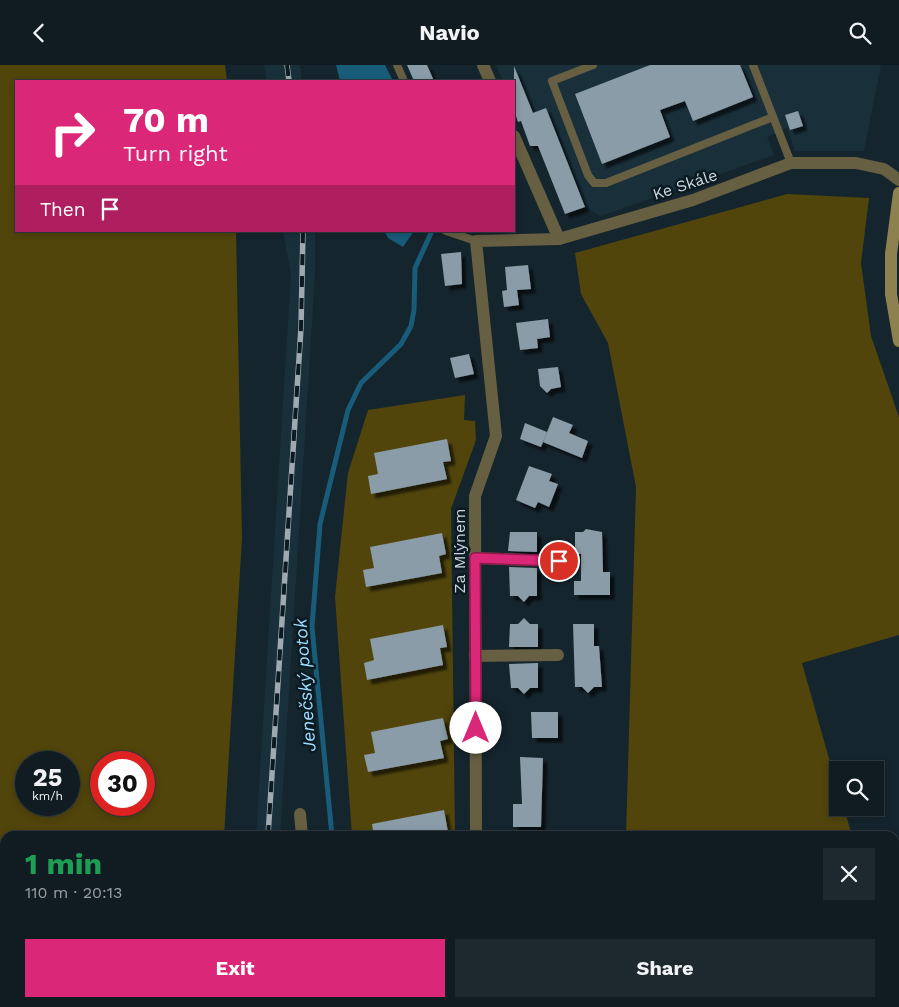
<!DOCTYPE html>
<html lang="en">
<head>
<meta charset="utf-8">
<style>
	:root { --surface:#101c22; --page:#1e292f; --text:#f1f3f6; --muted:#9ca1a5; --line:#303a40; --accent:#db2777 }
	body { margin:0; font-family:"Work Sans",sans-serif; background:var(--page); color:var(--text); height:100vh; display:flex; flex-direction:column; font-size:19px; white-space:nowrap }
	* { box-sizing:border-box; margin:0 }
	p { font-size:16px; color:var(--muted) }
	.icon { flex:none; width:28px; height:28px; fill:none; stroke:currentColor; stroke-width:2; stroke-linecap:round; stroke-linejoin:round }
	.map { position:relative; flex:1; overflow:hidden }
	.side { position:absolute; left:0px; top:766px; width:900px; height:176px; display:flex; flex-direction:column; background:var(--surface); border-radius:15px 15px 0 0; box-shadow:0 2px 8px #0003,0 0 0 1px var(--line) }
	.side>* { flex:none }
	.guide { position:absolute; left:15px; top:15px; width:500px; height:152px; border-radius:0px; box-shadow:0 2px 8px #0003,0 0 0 1px var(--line); background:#db2777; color:#fff; overflow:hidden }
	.tools { position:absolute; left:829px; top:696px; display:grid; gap:10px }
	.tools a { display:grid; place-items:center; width:55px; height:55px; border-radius:0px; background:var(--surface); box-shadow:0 2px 8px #0003,0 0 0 1px var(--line); font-size:25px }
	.speed { position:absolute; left:15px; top:686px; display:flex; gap:10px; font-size:25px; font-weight:700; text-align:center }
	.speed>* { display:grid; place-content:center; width:65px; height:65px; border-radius:50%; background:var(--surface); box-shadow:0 2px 8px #0003,0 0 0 1px var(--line); line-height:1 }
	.speed small { font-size:12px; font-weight:400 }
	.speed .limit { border:8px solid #d22; background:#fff; color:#111 }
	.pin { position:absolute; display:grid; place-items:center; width:42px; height:42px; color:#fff; margin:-21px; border:2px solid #fff; border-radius:50%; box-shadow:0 1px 5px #0007 }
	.me { position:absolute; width:55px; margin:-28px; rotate:0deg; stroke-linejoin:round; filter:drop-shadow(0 0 4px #0008) }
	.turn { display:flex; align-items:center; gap:18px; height:105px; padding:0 25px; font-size:22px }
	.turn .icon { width:65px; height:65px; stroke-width:2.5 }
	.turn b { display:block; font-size:35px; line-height:42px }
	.then { display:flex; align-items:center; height:48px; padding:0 25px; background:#0003; gap:10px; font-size:19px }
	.round { display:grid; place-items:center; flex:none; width:52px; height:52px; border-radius:0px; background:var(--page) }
	.head { display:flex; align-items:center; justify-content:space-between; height:85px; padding:0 25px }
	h1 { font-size:30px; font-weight:700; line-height:38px; color:#1e9e55 }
	.action { display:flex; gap:10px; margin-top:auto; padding:10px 25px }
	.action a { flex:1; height:58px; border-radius:0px; background:var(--accent); color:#fff; font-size:20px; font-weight:700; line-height:58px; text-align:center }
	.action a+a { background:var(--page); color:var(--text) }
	header { display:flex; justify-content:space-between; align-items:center; height:65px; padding:0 25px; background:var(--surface); font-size:22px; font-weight:700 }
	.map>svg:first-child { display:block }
	.built { fill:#19303b }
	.green { fill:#51450c; fill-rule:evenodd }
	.water { fill:#185c79 }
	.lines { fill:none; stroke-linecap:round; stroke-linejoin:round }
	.stream { stroke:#185c79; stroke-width:5 }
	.building { fill:#899ca7; filter:url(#shadow) }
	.lane { stroke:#665f41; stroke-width:8 }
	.street { stroke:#665f41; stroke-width:12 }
	.secondary { stroke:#8d8150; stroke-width:12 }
	.rail-casing { stroke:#9ea9b0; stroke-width:5.5 }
	.rail { stroke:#0b1b23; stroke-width:4; stroke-dasharray:11; stroke-linecap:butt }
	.route-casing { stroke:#8e194d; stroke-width:12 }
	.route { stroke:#db2777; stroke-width:9 }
	.labels { text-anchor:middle; stroke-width:5; stroke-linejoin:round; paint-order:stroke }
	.street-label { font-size:16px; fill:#ccd6dc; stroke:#0b1b23 }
	.water-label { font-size:18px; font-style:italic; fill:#9fddfe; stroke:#0b1b23 }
</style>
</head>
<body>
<header><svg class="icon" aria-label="back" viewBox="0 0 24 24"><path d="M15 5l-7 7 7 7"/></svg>Navio<svg class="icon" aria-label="search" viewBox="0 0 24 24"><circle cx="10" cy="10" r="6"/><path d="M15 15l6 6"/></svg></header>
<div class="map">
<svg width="899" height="942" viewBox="0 0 899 942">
	<defs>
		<filter id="shadow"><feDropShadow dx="4.5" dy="4.5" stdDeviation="1" flood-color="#0009"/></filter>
	</defs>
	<rect width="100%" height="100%" fill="#15252d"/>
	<!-- built -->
	<g class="built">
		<polygon points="264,0 300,0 302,16 267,16"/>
		<polygon points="496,0 881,0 864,86 795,86 787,63 767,72 774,90 601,151 585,142 565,149 538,81 530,81 521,56 518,57 514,45 514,16 503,16"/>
		<polygon points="283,166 315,166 315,209 280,771 256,771 291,209"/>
	</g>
	<!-- green -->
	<g class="green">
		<path d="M0 0H225L227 16H16V166H236L242 473 224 771H5V938H34L30 942H0ZM26 698H69V740H26ZM101 698H144V740H101Z"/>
		<polygon points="787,129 869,133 861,198 871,271 899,352 899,570 802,598 837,722 838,742 844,743 852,771 626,771 636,422 608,278 581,229 575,188"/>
		<polygon points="465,330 464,355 475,356 476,375 451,444 455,771 352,771 335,532 348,408 368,345"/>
		<polygon points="899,818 899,942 496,942 496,938 895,938 895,820"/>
		<rect x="100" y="938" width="147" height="4"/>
		<polygon points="363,938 457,938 458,942 364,942"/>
	</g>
	<!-- water -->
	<g class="water">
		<polygon points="336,0 385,0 393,16 340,16"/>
		<polygon points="384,166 414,166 403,182 388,173"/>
	</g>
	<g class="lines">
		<!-- stream -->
		<g class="stream">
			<polyline points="332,771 312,562 320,459 348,345 361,318 401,279 411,261 414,245 415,203 432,166"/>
			<polyline points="352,938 353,942"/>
		</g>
	</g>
	<!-- building -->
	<g class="building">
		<polygon points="407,0 427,0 434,16 414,16"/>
		<polygon points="650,0 740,0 753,32 693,56 685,36 660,45 670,72 602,99 575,29"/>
		<polygon points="514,1 533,48 546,43 585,142 565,149 538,81 530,81 521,56 518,57 514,45"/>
		<polygon points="798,46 803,61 790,65 785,50"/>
		<polygon points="461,187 462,219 445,221 441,189"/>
		<polygon points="528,200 531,224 517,225 519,240 504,242 502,226 507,225 505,202"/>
		<polygon points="548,254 550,272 537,274 538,283 520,285 516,258"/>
		<polygon points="469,289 474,309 455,313 450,293"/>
		<polygon points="558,302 561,322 551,324 547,328 540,321 538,304"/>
		<polygon points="553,352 573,360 569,368 588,376 582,393 543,377"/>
		<polygon points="525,358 547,367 541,382 520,374"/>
		<polygon points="447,374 451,396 443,397 447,414 371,429 368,411 378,409 374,388"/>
		<polygon points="529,401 552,409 549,416 558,419 549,442 538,437 535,443 516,435"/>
		<polygon points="586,464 602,467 603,507 610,507 610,530 574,530 574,516 581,516 581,489 575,489 575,467 583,467"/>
		<polygon points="510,467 537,467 537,487 508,486"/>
		<polygon points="442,468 446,489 439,491 442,508 366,522 363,505 374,503 370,482"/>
		<polygon points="509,502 537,503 537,531 529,531 524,537 518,531 510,531"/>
		<polygon points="524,553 530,559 538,559 538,582 509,582 510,559 518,559"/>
		<polygon points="573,559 594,559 594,581 599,581 602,622 594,622 588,628 582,622 575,622"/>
		<polygon points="443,560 447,582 440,583 443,600 367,615 364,598 374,595 370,574"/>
		<polygon points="538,598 538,623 530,623 524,629 518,623 511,623 509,599"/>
		<polygon points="531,647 558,647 558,673 532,673"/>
		<polygon points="443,653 448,674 440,676 444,693 368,707 364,690 375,688 371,667"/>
		<polygon points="520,692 543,693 541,762 513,762 513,739 522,739"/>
		<polygon points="444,745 448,767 441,768 442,771 374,771 372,759"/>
	</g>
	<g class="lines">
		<!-- lane -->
		<g class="lane">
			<polyline points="397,0 404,16"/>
			<polyline points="593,0 552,16 588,110 594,118 606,118 773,52"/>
			<polyline points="753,0 791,98"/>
			<polyline points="446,166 476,176"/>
		</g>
		<!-- street -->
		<g class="street">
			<polyline points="483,0 490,16"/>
			<polyline points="514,71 559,174"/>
			<polyline points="475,493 559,496"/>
			<polyline points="475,591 558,590"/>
			<polyline points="300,749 302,771"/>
			<polyline points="476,771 475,431 496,371 476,176 559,174 693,135 791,98 856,98 884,104 899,115"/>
			<polyline points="320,938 320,942"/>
			<polyline points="476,942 476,938"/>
		</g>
		<!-- secondary -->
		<polyline class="secondary" points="899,128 891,189 891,229 899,276"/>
		<defs>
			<g id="rail">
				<polyline points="287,0 289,16"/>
				<polyline points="268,771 301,263 303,166"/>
				<polyline points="259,942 259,938"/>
			</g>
		</defs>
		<!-- rail casing -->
		<use href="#rail" class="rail-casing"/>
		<!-- rail -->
		<use href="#rail" class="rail"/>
	</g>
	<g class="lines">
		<defs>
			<polyline id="route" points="476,663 475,493 559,496"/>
		</defs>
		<!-- route casing -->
		<use href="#route" class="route-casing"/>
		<!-- route -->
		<use href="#route" class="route"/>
	</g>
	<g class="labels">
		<!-- street labels -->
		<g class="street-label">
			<text transform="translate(685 119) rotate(-18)" y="6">Ke Skále</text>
			<text transform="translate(459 486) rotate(-90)" y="6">Za Mlýnem</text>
		</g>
		<!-- water labels -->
		<g class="water-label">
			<text transform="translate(305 620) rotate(-94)" y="6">Jenečský potok</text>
		</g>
	</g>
</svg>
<div class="tools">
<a><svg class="icon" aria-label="search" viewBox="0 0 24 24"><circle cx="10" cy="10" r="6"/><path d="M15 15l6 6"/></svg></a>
</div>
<div class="speed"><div>25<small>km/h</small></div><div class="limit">30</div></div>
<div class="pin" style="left:559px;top:496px;background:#d93025"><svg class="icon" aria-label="arrive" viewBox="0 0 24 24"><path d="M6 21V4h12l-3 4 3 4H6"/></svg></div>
<svg class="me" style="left:476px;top:663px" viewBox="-20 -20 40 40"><circle r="19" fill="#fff"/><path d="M0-13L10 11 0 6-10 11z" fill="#db2777"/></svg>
<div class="guide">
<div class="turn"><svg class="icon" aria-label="right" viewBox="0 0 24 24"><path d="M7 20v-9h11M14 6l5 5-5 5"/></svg><div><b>70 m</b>Turn right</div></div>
<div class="then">Then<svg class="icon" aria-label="arrive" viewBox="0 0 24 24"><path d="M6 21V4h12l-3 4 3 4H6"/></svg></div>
</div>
<section class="side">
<div class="head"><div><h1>1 min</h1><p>110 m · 20:13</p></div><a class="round"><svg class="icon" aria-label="close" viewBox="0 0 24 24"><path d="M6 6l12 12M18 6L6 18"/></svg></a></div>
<div class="action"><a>Exit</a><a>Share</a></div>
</section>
</div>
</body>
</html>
